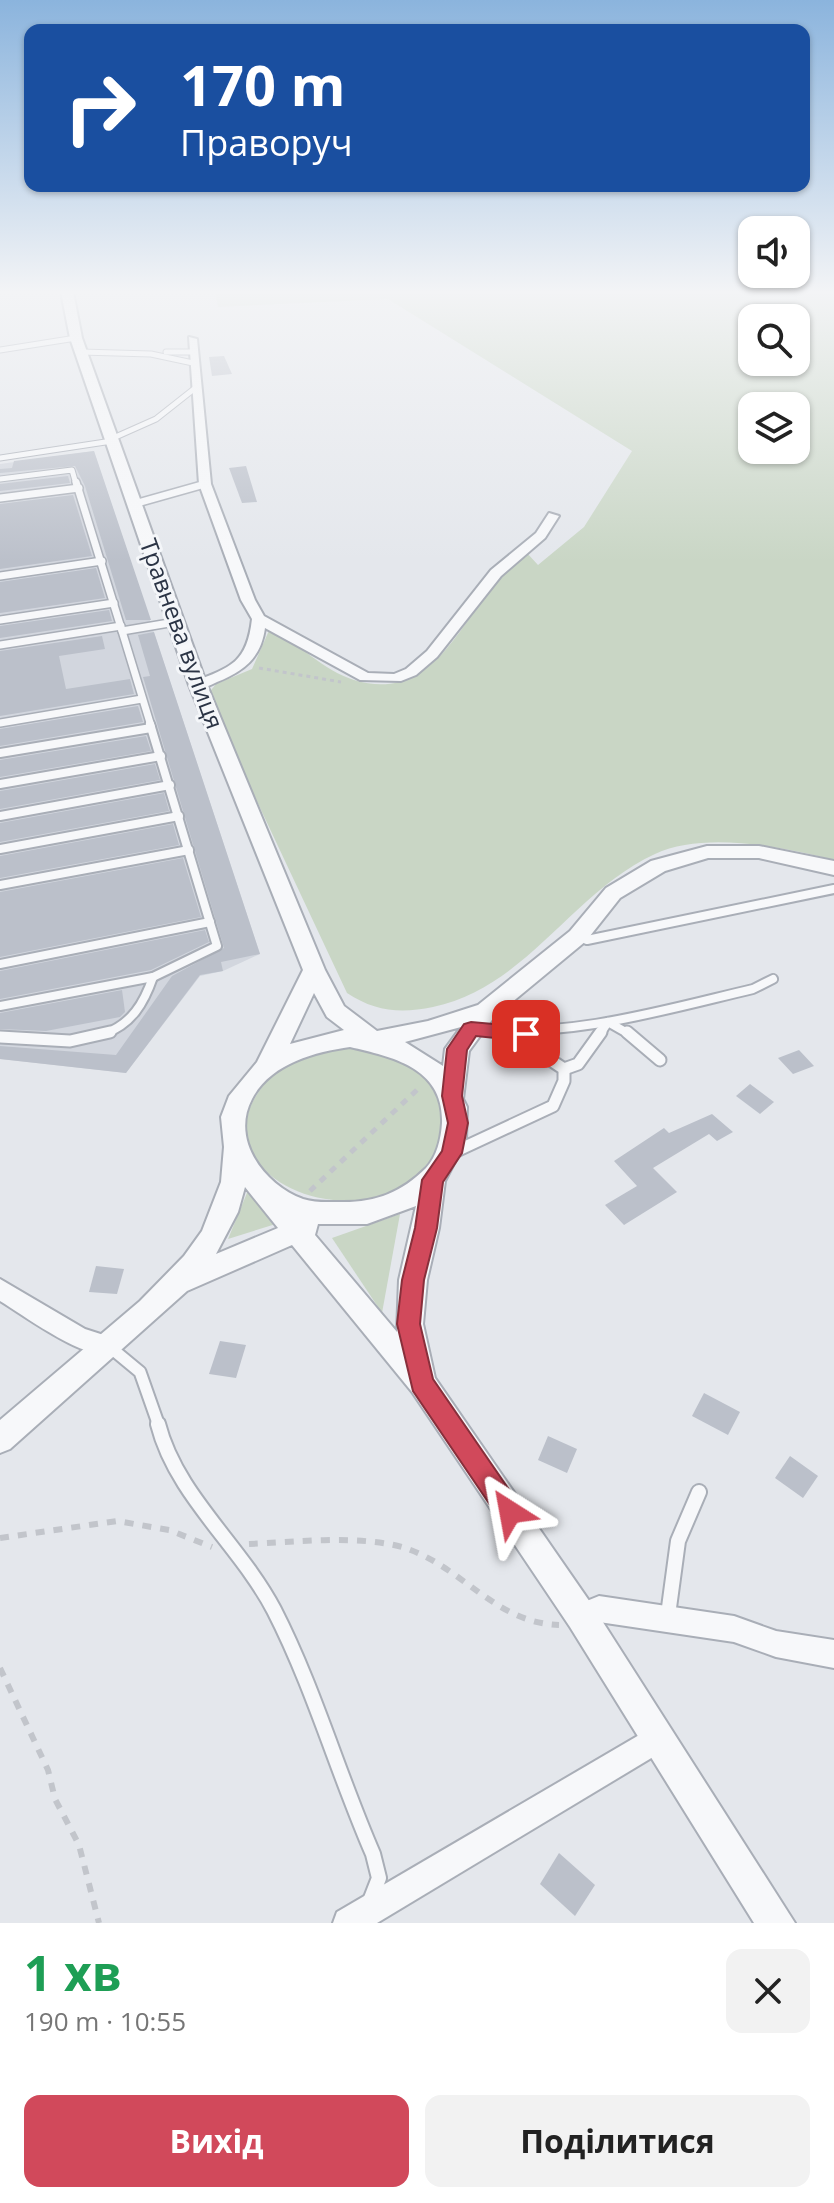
<!DOCTYPE html>
<html lang="uk">
<head>
<meta charset="utf-8">
<style>
	:root { --surface:#fff; --page:#f2f2f2; --text:#222; --muted:#767676; --accent:#d1495b }
	body { margin:0; font-family:"Open Sans",sans-serif; background:var(--page); color:var(--text); height:100vh; display:flex; flex-direction:column; font-size:30px; white-space:nowrap }
	* { box-sizing:border-box; margin:0 }
	p { font-size:26px; color:var(--muted) }
	.icon { flex:none; width:44px; height:44px; fill:none; stroke:currentColor; stroke-width:2; stroke-linecap:round; stroke-linejoin:round }
	.map { position:relative; height:1923px; overflow:hidden }
	.side { display:flex; flex-direction:column; background:var(--surface); flex:1 }
	.side>* { flex:none }
	.banner { position:absolute; left:24px; top:24px; width:786px; height:168px; border-radius:16px; box-shadow:0 2px 6px #0004; background:#1a4fa0; color:#fff; overflow:hidden }
	.fabs { position:absolute; left:738px; top:216px; display:grid; gap:16px }
	.fabs a { display:grid; place-items:center; width:72px; height:72px; border-radius:16px; background:var(--surface); box-shadow:0 2px 6px #0004; font-size:40px }
	.pin { position:absolute; display:grid; place-items:center; width:68px; height:68px; color:#fff; margin:-34px; border-radius:16px; box-shadow:0 4px 12px #0006 }
	.me { position:absolute; width:88px; margin:-44px; rotate:326deg; stroke-linejoin:round; filter:drop-shadow(0 0 6px #0008) }
	.turn { display:flex; align-items:center; gap:28px; height:168px; padding:0 24px; font-size:36px }
	.turn .icon { width:104px; height:104px; stroke-width:2.5 }
	.turn b { display:block; font-size:56px; line-height:68px }
	.round { display:grid; place-items:center; flex:none; width:84px; height:84px; border-radius:16px; background:var(--page) }
	.summary { display:flex; align-items:center; justify-content:space-between; height:136px; padding:0 24px }
	h1 { font-size:48px; font-weight:700; line-height:60px; color:#1e9e55 }
	.action { display:flex; gap:16px; margin-top:auto; padding:16px 24px }
	.action a { flex:1; height:92px; border-radius:16px; background:var(--accent); color:#fff; font-size:32px; font-weight:700; line-height:92px; text-align:center }
	.action a+a { background:var(--page); color:var(--text) }
	.map>svg:first-child { display:block }
	.built { fill:#d2d6de }
	.green { fill:#c9d6c5; fill-rule:evenodd }
	.building { fill:#bbc0ca }
	.lines { fill:none; stroke-linecap:round; stroke-linejoin:round }
	.service-far4-casing { stroke:#a9aeb7; stroke-width:7 }
	.service-far3-casing { stroke:#a9aeb7; stroke-width:10 }
	.service-far2-casing { stroke:#a9aeb7; stroke-width:12 }
	.service-far1-casing { stroke:#a9aeb7; stroke-width:15 }
	.service-casing { stroke:#a9aeb7; stroke-width:18 }
	.minor-casing { stroke:#a9aeb7; stroke-width:4 }
	.tertiary-casing { stroke:#a9aeb7; stroke-width:4 }
	.path-far2 { stroke:#c2c5cb; stroke-width:3; stroke-dasharray:4 4; stroke-linecap:butt }
	.path-far1 { stroke:#c2c5cb; stroke-width:5; stroke-dasharray:7 7; stroke-linecap:butt }
	.path { stroke:#c2c5cb; stroke-width:6; stroke-dasharray:9 9; stroke-linecap:butt }
	.service-far4 { stroke:#f7f8fa; stroke-width:5 }
	.service-far3 { stroke:#f7f8fa; stroke-width:7 }
	.service-far2 { stroke:#f7f8fa; stroke-width:8 }
	.service-far1 { stroke:#f7f8fa; stroke-width:11 }
	.service { stroke:#f7f8fa; stroke-width:14 }
	.minor { fill:#f7f8fa; fill-rule:evenodd }
	.tertiary { fill:#f7f8fa; fill-rule:evenodd }
	.route { fill:#d1495b; stroke:#882f3b; stroke-width:2 }
	.labels { text-anchor:middle; stroke-width:6; stroke-linejoin:round; paint-order:stroke }
	.far-street-label { font-size:24px; fill:#2b3445; stroke:#f4f6f9 }
</style>
</head>
<body>
<div class="map">
<svg width="834" height="1923" viewBox="0 0 834 1923">
	<rect width="100%" height="100%" fill="#e4e7ec"/>
	<!-- built -->
	<polygon class="built" points="94,451 260,954 223,971 200,976 126,1073 0,1059 0,464"/>
	<!-- green -->
	<g class="green">
		<path d="M215 292H834V860C784 847 704 831 655 854 571 893 527 987 433 1007 400 1014 374 1011 347 993L207 695 216 684 252 669 271 626C296 643 325 671 354 680 426 702 455 635 491 588 501 575 515 564 527 553L538 565 584 527 632 451 388 299 218 307ZM752 318H796V362H752ZM752 406H796V450H752Z"/>
		<path d="M336 1048C378 1048 432 1062 442 1109 445 1125 442 1142 433 1156 371 1249 203 1181 256 1096 265 1081 278 1067 295 1060 308 1055 323 1052 336 1048Z"/>
		<polygon points="249,1188 279,1223 228,1239"/>
		<polygon points="400,1214 382,1313 332,1238"/>
	</g>
	<!-- building -->
	<g class="building">
		<polygon points="224,356 232,374 212,376 209,357"/>
		<polygon points="94,451 151,620 126,620 85,486 75,466 0,473 0,469 12,468 14,461"/>
		<polygon points="246,466 257,502 242,503 229,468"/>
		<polygon points="68,476 70,483 0,491 0,484"/>
		<polygon points="73,495 92,556 0,569 0,504"/>
		<polygon points="96,568 105,598 0,613 0,582"/>
		<polygon points="109,610 112,621 0,638 0,626"/>
		<polygon points="154,632 260,954 221,962 223,971 200,975 126,1073 0,1059 0,1046 116,1055 172,976 224,948 143,677 150,676 138,635"/>
		<polygon points="102,636 105,649 59,656 66,689 130,679 134,694 0,716 0,651"/>
		<polygon points="138,706 143,722 0,746 0,729"/>
		<polygon points="146,736 151,751 0,777 0,760"/>
		<polygon points="155,764 160,780 0,809 0,791"/>
		<polygon points="164,793 169,811 0,842 0,823"/>
		<polygon points="173,824 179,845 0,878 0,856"/>
		<polygon points="183,858 201,917 0,957 0,892"/>
		<polygon points="205,930 209,942 151,970 0,999 0,971"/>
		<polygon points="122,990 125,1012 120,1017 46,1031 0,1029 0,1013"/>
		<polygon points="799,1050 814,1066 793,1074 778,1058"/>
		<polygon points="750,1084 774,1102 760,1114 736,1096"/>
		<polygon points="712,1114 733,1132 717,1141 709,1134 653,1168 677,1192 624,1225 605,1205 637,1186 614,1161 664,1128 669,1133"/>
		<polygon points="96,1266 124,1269 117,1294 89,1292"/>
		<polygon points="220,1341 246,1345 236,1378 209,1374"/>
		<polygon points="704,1393 740,1412 728,1435 692,1416"/>
		<polygon points="548,1436 577,1449 567,1473 538,1460"/>
		<polygon points="790,1456 818,1476 803,1498 775,1478"/>
		<polygon points="559,1853 595,1885 575,1916 540,1884"/>
	</g>
	<g class="lines">
		<defs>
			<g id="service-far4">
				<polyline points="0,350 76,338"/>
				<polyline points="81,352 151,354 193,363"/>
				<polyline points="166,352 192,352"/>
				<polyline points="111,439 156,419 194,389"/>
				<polyline points="0,458 112,441"/>
				<polyline points="0,479 72,470 76,484"/>
			</g>
			<g id="service-far3">
				<polyline points="76,482 122,631 175,622"/>
				<polyline points="0,498 79,488"/>
				<polyline points="134,504 205,484"/>
				<polyline points="0,576 102,561"/>
				<polyline points="0,620 114,603"/>
				<polyline points="122,631 151,726"/>
				<polyline points="0,645 121,626"/>
				<polyline points="0,723 142,699"/>
			</g>
			<g id="service-far2">
				<polyline points="0,753 151,728"/>
				<polyline points="0,784 161,756"/>
				<polyline points="0,816 170,785"/>
				<polyline points="0,849 179,816"/>
				<polyline points="0,885 189,850"/>
				<polyline points="578,936 587,940 834,889"/>
				<polyline points="0,964 210,922"/>
				<polyline points="0,1006 153,977 217,946 150,724"/>
				<path d="M474 1029C571 1038 660 1011 753 989L773 979"/>
				<path d="M104 1034C132 1024 144 1003 153 977"/>
				<polyline points="600,1034 608,1022 629,1034"/>
			</g>
			<g id="service-far1">
				<polyline points="506,1032 529,1032"/>
				<polyline points="627,1032 660,1060"/>
				<polyline points="0,1037 70,1041 110,1032"/>
				<polyline points="564,1069 578,1064 601,1032"/>
				<polyline points="452,1153 553,1106 564,1081 564,1069 513,1035"/>
				<polyline points="111,1348 140,1372 159,1426"/>
			</g>
			<g id="service">
				<path d="M158 1424C176 1495 240 1545 274 1610 314 1688 338 1774 373 1854L379 1878 370 1901"/>
				<polyline points="668,1615 678,1541 699,1492"/>
			</g>
			<g id="minor">
				<path d="M189 337 197 339 211 484 255 600 264 616 368 673 394 674 406 669 427 651 491 570 536 533 549 513 559 516 545 538 501 576 437 657 416 675 401 681 360 680 265 628C261 658 244 671 217 682 209 686 202 689 193 688V682C231 667 247 663 252 619L241 600 199 484Z"/>
				<path d="M0 1279 85 1329 116 1339 120 1346 116 1353C88 1364 25 1316 0 1301Z"/>
				<polygon points="599,1596 734,1616 776,1631 834,1640 834,1668 776,1657 734,1642 599,1622 581,1629 572,1625 568,1616 572,1607"/>
				<polygon points="658,1724 668,1728 672,1738 668,1748 377,1923 333,1923 337,1912"/>
			</g>
			<path id="tertiary" d="M61 292H73L82 338 207 685 325 970 344 1006 377 1031 428 1021 478 1005 570 931 606 888 651 861 707 846H759L834 861V875L759 858H708L665 871 620 898 586 941 494 1017 469 1051 463 1099 467 1107 466 1140 445 1181 439 1228 427 1280 423 1324 435 1378 592 1605 795 1923H754L570 1627 412 1392 292 1245 187 1291 10 1449 0 1453V1420L140 1301 184 1256 202 1231 221 1182 224 1147 221 1117 229 1096 257 1062 303 970 189 685 70 338ZM314 993 327 1017 344 1030 290 1044ZM461 1027 445 1049 443 1066 405 1042ZM350 1047C393 1057 444 1068 442 1123 441 1139 437 1156 426 1168 401 1193 374 1203 339 1202 327 1202 315 1203 303 1199 265 1185 230 1140 252 1099 270 1064 314 1052 350 1047ZM245 1187 278 1228 216 1254 238 1212ZM416 1206 399 1280 397 1332 315 1235 318 1224H367Z"/>
		</defs>
		<!-- service-far4 casing -->
		<use href="#service-far4" class="service-far4-casing"/>
		<!-- service-far3 casing -->
		<use href="#service-far3" class="service-far3-casing"/>
		<!-- service-far2 casing -->
		<use href="#service-far2" class="service-far2-casing"/>
		<!-- service-far1 casing -->
		<use href="#service-far1" class="service-far1-casing"/>
		<!-- service casing -->
		<use href="#service" class="service-casing"/>
		<!-- minor casing -->
		<use href="#minor" class="minor-casing"/>
		<!-- tertiary casing -->
		<use href="#tertiary" class="tertiary-casing"/>
		<!-- path-far2 -->
		<polyline class="path-far2" points="259,668 341,682"/>
		<!-- path-far1 -->
		<polyline class="path-far1" points="310,1191 420,1087"/>
		<!-- path -->
		<g class="path">
			<polyline points="0,1538 117,1521 169,1530 212,1547"/>
			<path d="M249 1544C295 1542 365 1534 408 1549 464 1569 496 1623 559 1625"/>
			<polyline points="0,1668 48,1770 55,1799 79,1845 99,1923"/>
		</g>
		<!-- service-far4 -->
		<use href="#service-far4" class="service-far4"/>
		<!-- service-far3 -->
		<use href="#service-far3" class="service-far3"/>
		<!-- service-far2 -->
		<use href="#service-far2" class="service-far2"/>
		<!-- service-far1 -->
		<use href="#service-far1" class="service-far1"/>
		<!-- service -->
		<use href="#service" class="service"/>
		<!-- minor -->
		<use href="#minor" class="minor"/>
		<!-- tertiary -->
		<use href="#tertiary" class="tertiary"/>
	</g>
	<!-- sky -->
	<linearGradient id="sky" x2="0" y2="1"><stop stop-color="#8bb4dd"/><stop offset="0.52" stop-color="#f3f4f6"/><stop offset="1" stop-color="#f3f4f6" stop-opacity="0"/></linearGradient>
	<rect width="834" height="562" fill="url(#sky)"/>
	<!-- route -->
	<polygon class="route" points="471,1022 526,1027 536,1034 526,1041 476,1036 467,1050 462,1096 468,1123 462,1153 443,1182 437,1228 424,1280 420,1324 433,1379 519,1504 523,1512 519,1521 510,1525 501,1521 413,1391 397,1324 402,1280 415,1228 422,1180 442,1151 448,1123 442,1096 447,1049 464,1024"/>
	<g class="labels">
		<!-- far-street labels -->
		<g class="far-street-label">
			<text transform="translate(181 634) rotate(70)" y="8">Травнева вулиця</text>
		</g>
	</g>
</svg>
<div class="fabs">
<a><svg class="icon" aria-label="sound" viewBox="0 0 24 24"><path d="M4 9h4l5-4v14l-5-4H4zM17 9q2 3 0 6"/></svg></a>
<a><svg class="icon" aria-label="search" viewBox="0 0 24 24"><circle cx="10" cy="10" r="6"/><path d="M15 15l6 6"/></svg></a>
<a><svg class="icon" aria-label="layers" viewBox="0 0 24 24"><path d="M12 4l9 5-9 5-9-5zM3 14l9 5 9-5"/></svg></a>
</div>
<div class="pin" style="left:526px;top:1034px;background:#d93025"><svg class="icon" aria-label="arrive" viewBox="0 0 24 24"><path d="M6 21V4h12l-3 4 3 4H6"/></svg></div>
<svg class="me" style="left:510px;top:1512px" viewBox="-20 -20 40 40"><path d="M0-17L14 15 0 8-14 15z" fill="#d1495b" stroke="#fff" stroke-width="4"/></svg>
<div class="banner">
<div class="turn"><svg class="icon" aria-label="right" viewBox="0 0 24 24"><path d="M7 20v-9h11M14 6l5 5-5 5"/></svg><div><b>170 m</b>Праворуч</div></div>
</div>
</div>
<section class="side">
<div class="summary"><div><h1>1 хв</h1><p>190 m · 10:55</p></div><a class="round"><svg class="icon" aria-label="close" viewBox="0 0 24 24"><path d="M6 6l12 12M18 6L6 18"/></svg></a></div>
<div class="action"><a>Вихід</a><a>Поділитися</a></div>
</section>
</body>
</html>
